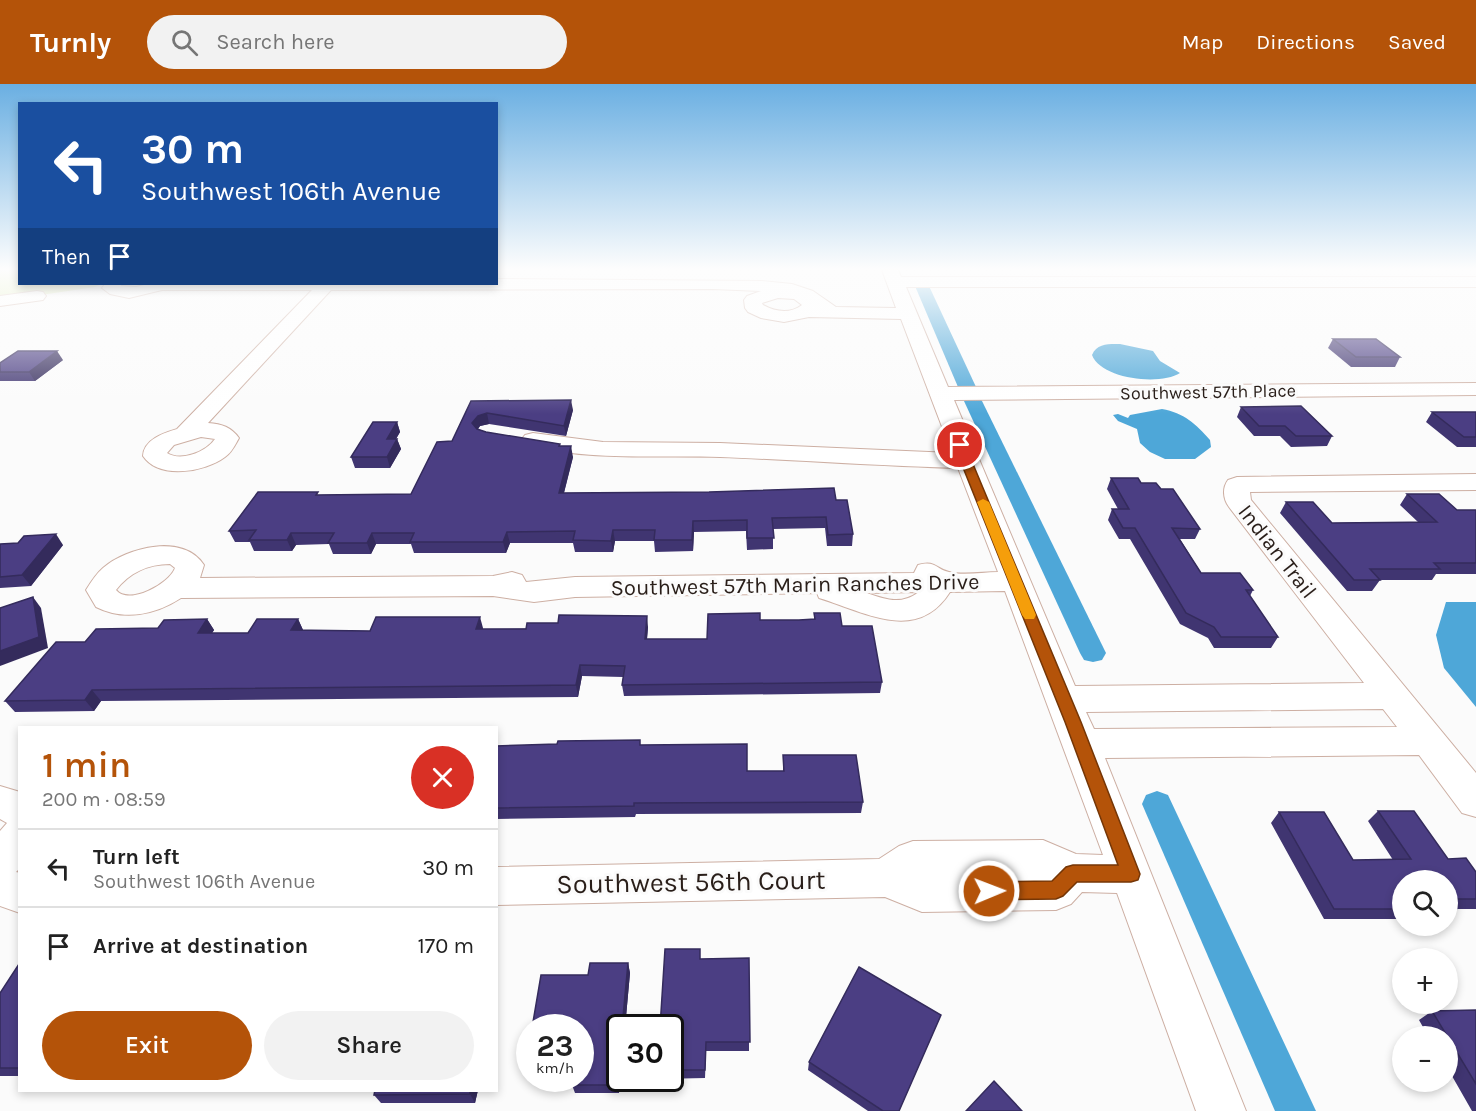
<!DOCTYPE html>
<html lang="en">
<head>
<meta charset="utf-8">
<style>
	:root { --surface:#fff; --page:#f2f2f2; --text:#222; --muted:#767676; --line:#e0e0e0; --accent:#b45309 }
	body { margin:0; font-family:Karla,sans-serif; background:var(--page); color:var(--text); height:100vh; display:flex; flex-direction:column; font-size:22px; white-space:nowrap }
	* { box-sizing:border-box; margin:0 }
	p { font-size:20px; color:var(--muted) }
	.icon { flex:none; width:33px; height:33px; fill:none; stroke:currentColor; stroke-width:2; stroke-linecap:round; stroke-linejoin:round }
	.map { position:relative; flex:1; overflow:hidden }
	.side { position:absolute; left:18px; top:642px; width:480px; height:366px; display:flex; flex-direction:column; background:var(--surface); border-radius:0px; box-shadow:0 3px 9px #0003 }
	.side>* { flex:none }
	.hud { position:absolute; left:18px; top:18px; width:480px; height:183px; border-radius:0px; box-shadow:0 3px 9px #0003; background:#1a4fa0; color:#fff; overflow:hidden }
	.fabs { position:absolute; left:1392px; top:786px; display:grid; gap:12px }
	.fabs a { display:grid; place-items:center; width:66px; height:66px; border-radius:50%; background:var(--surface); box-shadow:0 3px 9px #0003; font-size:30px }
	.speed { position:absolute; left:516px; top:930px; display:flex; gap:12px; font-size:30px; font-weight:700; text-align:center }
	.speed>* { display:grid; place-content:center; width:78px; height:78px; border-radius:50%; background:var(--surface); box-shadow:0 3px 9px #0003; line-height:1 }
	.speed small { font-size:15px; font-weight:400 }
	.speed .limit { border:3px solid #111; border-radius:9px; background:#fff; color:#111 }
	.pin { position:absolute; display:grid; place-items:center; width:51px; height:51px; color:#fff; margin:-26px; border:3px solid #fff; border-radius:50%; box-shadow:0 2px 6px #0007 }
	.me { position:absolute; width:66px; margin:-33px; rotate:89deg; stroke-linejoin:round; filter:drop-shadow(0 0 4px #0008) }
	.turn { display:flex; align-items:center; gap:21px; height:126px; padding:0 24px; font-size:27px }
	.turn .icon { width:78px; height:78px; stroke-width:2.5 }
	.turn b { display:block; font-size:42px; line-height:51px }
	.then { display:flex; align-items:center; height:57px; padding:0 24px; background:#0003; gap:12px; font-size:22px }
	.round { display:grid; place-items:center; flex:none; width:63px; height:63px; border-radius:32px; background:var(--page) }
	.overview { display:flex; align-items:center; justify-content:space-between; height:102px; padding:0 24px }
	h1 { font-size:36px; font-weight:600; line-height:45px; color:var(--accent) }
	.cta { display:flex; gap:12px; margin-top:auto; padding:12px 24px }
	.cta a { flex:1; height:69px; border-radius:36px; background:var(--accent); color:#fff; font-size:24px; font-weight:600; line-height:69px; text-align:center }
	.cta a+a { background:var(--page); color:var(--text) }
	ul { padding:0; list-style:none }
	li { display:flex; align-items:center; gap:18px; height:78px; padding:0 24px; border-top:2px solid var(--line) }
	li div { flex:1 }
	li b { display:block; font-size:22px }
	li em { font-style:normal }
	header { display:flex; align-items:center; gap:36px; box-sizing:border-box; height:84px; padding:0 30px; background:var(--accent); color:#fff }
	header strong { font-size:28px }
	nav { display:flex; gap:33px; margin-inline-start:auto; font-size:21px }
	.search { width:420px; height:54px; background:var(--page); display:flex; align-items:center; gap:15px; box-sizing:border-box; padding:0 21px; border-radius:33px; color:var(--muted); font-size:22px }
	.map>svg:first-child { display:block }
	.green { fill:#ddecaf }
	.water { fill:#4ea7d8 }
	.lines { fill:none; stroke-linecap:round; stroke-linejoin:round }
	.canal { fill:#4ea7d8; fill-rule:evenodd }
	.minor-casing { stroke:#cdafa3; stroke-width:2 }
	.minor { fill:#fff; fill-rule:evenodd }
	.wall { fill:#403571 }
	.shaded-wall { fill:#342b5c }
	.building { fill:#4b3e83; stroke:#342b5c; stroke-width:1.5 }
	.route { fill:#b45309; stroke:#753606; stroke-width:1.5 }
	.slow { fill:#f59e0b }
	.labels { text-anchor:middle; stroke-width:6; stroke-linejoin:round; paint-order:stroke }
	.far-street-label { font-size:18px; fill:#291e19; stroke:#fbfbfb }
	.street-label { font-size:22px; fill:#291e19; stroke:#fbfbfb }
	.near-street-label { font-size:27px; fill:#291e19; stroke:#fbfbfb }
</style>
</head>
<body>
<header>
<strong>Turnly</strong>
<div class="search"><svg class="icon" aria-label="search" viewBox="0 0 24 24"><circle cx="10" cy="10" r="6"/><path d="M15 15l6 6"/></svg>Search here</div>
<nav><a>Map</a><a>Directions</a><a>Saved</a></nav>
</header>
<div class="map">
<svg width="1476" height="1027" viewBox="0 0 1476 1027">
	<rect width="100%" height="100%" fill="#fbfbfb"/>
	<!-- green -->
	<polygon class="green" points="0,186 19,186 20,200 101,200 95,203 0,217"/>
	<!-- water -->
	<g class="water">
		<path d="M1120 260 1153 267 1160 277 1180 289C1160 302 1101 295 1092 271 1097 259 1109 260 1120 260Z"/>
		<path d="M1162 325C1184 329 1196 340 1210 356L1211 363 1195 375H1165L1150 368 1140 359 1137 345 1118 337 1113 331 1118 330 1128 334 1130 331Z"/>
		<polygon points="1446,518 1476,518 1476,623 1444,584 1436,551"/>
	</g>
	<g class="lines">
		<!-- canal -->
		<g class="canal">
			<polygon points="922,198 929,202 976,303 973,307 961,307 958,303 915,202"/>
			<polygon points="973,312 979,313 982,317 1106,569 1102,576 1093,578 1084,576 1080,569 964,317 967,313"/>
			<polygon points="1157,707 1168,711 1316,1027 1275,1027 1142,720 1146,711"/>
		</g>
		<defs>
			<g id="minor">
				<path d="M882 186H898L901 193H1476V203H906L948 303 1476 299V311L954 316 1075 602 1364 599 1229 423C1223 415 1222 404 1228 396L1237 393 1476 390V406L1250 408 1251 416 1476 689V733L1462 729 1419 671 1105 674 1246 1027H1196L1117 809 1082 808 1071 820 1056 826 922 828 885 813 496 821V783L879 775 899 762 913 757 1043 756 1076 770 1103 771 1005 507 950 508C917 560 865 528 819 514L817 509 575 513 534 518 493 512 181 514C155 531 124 537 96 523L86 506C91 498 96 490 103 484 127 463 184 449 204 481L200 494 493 492 512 488 522 491 526 498 575 493 914 489 918 481C936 476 935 485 949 488 963 492 983 488 998 488L958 384C879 382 800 376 720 373 655 371 589 377 525 361L521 356 525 351 533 349 603 358 720 359 952 369 901 235 809 233 784 238 761 234 748 228 745 224 744 216 747 212 761 207 713 205 331 206 208 339C222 340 231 343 239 354 235 361 232 368 225 373 205 388 159 396 143 372 144 355 164 349 177 345L312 206H162L129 214 110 210 102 204 105 200H122L121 202 136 203 148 200H496V195L761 197 792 200 813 207 836 223 896 224ZM778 214 794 215 802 221C790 230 776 228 763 221L762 219ZM201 353 215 355C206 368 181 378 167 369L174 361ZM170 480 175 484C169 500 129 522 116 506 129 489 148 480 170 480ZM919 508C901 521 887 516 867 509ZM1383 625 1397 643 1094 645 1086 628Z"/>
				<polygon points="37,207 43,208 46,212 43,216 0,222 0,212"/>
				<polygon points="0,702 20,708 20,784 16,788 20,789 20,829 0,822 0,747 7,739 0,735"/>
			</g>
		</defs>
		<!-- minor casing -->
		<use href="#minor" class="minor-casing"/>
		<!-- minor -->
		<use href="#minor" class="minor"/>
	</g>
	<!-- wall -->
	<g class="wall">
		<polygon points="1333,255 1400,273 1395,283 1351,283 1328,264"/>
		<polygon points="63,276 35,297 0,297 0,279"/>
		<polygon points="471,317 573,326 566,352 489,340 480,342 478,345 486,348 560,362 573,373 564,409 836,416 853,450 852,462 827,462 825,444 773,445 773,465 747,466 746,447 694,448 693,467 655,468 654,457 615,457 613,468 575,468 573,459 510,459 506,469 414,469 411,460 376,460 371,470 333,470 329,460 296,461 292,467 254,467 250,458 235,458 229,447 319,411 411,410 452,357"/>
		<polygon points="1241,323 1332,352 1327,362 1291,363 1280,352 1254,352 1237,333"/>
		<polygon points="1432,328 1476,328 1476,363 1457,363 1426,338"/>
		<polygon points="397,338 400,348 396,355 397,355 401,365 390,384 355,384 351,373"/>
		<polygon points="1111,394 1141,399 1161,405 1200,445 1195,455 1180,455 1201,489 1253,506 1250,512 1278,553 1271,564 1214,564 1208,554 1180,540 1130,455 1119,455 1108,436 1112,425 1118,425 1107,405"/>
		<polygon points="1407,410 1457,426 1476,426 1476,490 1436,490 1432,496 1380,496 1372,507 1347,507 1280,429 1286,418 1332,439 1418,438 1400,421"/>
		<polygon points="0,460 63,461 31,502 0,504"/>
		<polygon points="814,529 842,542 882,598 880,609 624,612 622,601 623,593 582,592 578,613 101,617 94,627 15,628 5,617 85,558 207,535 214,546 212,549 248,549 298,535 303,546 370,547 483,544 483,545 648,543 647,555 707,555 760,536 799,536 814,535"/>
		<polygon points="641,661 747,687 783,687 783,671 863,718 861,729 636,730 635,733 496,735 496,662"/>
		<polygon points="1378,727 1448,775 1476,788 1476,825 1456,825 1448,832 1448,796 1402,796 1402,835 1324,835 1271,739 1279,728 1353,776 1393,776 1368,737"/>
		<polygon points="749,874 749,967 706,967 705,994 659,995 670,994 670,944 701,875"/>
		<polygon points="628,879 630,889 625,944 620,944 619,1009 575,1009 572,1001"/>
		<polygon points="20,880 20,992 0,992 0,909"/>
		<polygon points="1476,926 1476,1027 1472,1027 1448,985 1448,952 1428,952 1419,936 1432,927"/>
		<polygon points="809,978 899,1027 868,1027 808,986"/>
		<polygon points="478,1006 475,1019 381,1019 374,1011"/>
	</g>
	<!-- shaded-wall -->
	<g class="shaded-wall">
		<polygon points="57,267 63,276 35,297 29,288"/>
		<polygon points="571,316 573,326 566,352 564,342"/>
		<polygon points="487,329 489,340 480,342 475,349 472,339 478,332"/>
		<polygon points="397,338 400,348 390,365 387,355"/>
		<polygon points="397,355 401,365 390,384 387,373"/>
		<polygon points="571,362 573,373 561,420 559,409"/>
		<polygon points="693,437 694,448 693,467 692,456"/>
		<polygon points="613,446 615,457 613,468 611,457"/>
		<polygon points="507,448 510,459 506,469 503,458"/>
		<polygon points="291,449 296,461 292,467 287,456"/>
		<polygon points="372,449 376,460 371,470 367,459"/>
		<polygon points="56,450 63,461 31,502 22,491"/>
		<polygon points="33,513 41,524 48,564 0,582 0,567"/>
		<polygon points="647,532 648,543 646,566 645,555"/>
		<polygon points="480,533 483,544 479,556 476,545"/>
		<polygon points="207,535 214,546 205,560 198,549"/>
		<polygon points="298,535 303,546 297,557 291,546"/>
		<polygon points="580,581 582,592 578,613 576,601"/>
		<polygon points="92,606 101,617 94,627 85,616"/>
		<polygon points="628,879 630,889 625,944 622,944"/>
		<polygon points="620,970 620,994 619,1009 617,1001"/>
		<polygon points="470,1006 478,1006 475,1019 470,1010"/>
	</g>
	<!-- building -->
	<g class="building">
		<polygon points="1333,255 1376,255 1400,273 1356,273"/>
		<polygon points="18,267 57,267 29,288 0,288 0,279"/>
		<polygon points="571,316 564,342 487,329 478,332 472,339 477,345 486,348 560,360 559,362 571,362 559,409 709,408 834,404 836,416 847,416 853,450 828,451 826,433 772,434 774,454 747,454 747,436 693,437 692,456 654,456 655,446 613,446 611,457 573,456 575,447 507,448 503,458 410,458 414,449 372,449 367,459 328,459 334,449 291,449 287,456 249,456 256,446 229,447 258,408 318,408 316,411 411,410 437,358 452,357 471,317"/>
		<polygon points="1301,322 1332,352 1296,352 1285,342 1259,342 1241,323"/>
		<polygon points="1432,328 1476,328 1476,353 1464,353"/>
		<polygon points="373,338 397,338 387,355 397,355 387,373 351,373"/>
		<polygon points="1111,394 1138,394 1141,399 1156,399 1161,405 1173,405 1200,445 1172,444 1201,489 1240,489 1253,506 1246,506 1278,553 1221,553 1214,543 1186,529 1135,444 1123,444 1112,425 1129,425"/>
		<polygon points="1407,410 1439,410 1457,426 1476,426 1476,479 1434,479 1440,485 1370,485 1380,496 1354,496 1286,418 1313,418 1332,439 1437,438"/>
		<polygon points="56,450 22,491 0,493 0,460 18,459 24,452"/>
		<polygon points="33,513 39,553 0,567 0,524"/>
		<polygon points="760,529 760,536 799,536 815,535 814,529 840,529 842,542 872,542 882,598 622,601 625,582 580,581 576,601 92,606 85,616 5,617 56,558 85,558 96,545 158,544 164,536 207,535 198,549 248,549 257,535 298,535 291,546 370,547 376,533 480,533 476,545 526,545 527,539 558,539 559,531 647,532 645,555 707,555 708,530"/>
		<polygon points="640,656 640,661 747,660 747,687 784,687 783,671 856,671 863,718 634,719 634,722 496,724 496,662 557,660 558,657"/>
		<polygon points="1378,727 1414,727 1448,775 1466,774 1476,788 1476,815 1449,815 1456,825 1448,825 1448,796 1402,796 1402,825 1334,825 1279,728 1324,728 1353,776 1411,775"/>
		<polygon points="665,865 700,865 700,875 749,874 750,958 706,958 705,986 670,986 670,944 660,944"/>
		<polygon points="590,879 628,879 622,944 620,944 620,970 617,1001 572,1001 573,994 580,994 580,944 532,944 541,891 588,891"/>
		<polygon points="19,880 20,880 20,984 0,984 0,909"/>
		<polygon points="859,883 941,931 899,1027 883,1027 809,978"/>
		<polygon points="1476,926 1476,1000 1432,927"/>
		<polygon points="530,960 530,975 527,975"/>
		<polygon points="994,997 1022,1027 966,1027"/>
		<polygon points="375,1006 470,1006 470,1010 374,1011"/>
	</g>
	<!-- sky -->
	<linearGradient id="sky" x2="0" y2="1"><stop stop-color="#6aafe2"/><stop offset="0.56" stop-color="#fdfdfd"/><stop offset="1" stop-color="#fdfdfd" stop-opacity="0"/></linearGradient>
	<rect width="1476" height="330" fill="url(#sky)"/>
	<!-- route -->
	<polygon class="route" points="960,357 965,361 1081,638 1140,790 1138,796 1131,798 1077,798 1063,812 1056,815 989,816 982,813 980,807 982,801 989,798 1052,797 1066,783 1073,781 1118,781 1065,638 954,361"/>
	<!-- slow -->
	<polygon class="slow" points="983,415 989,418 1036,531 1034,535 1025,535 1022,531 977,418"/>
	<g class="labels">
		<!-- far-street labels -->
		<g class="far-street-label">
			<text transform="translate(1208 308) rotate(-1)" y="6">Southwest 57th Place</text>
		</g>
		<!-- street labels -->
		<g class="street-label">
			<text transform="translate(1278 467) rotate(52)" y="8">Indian Trail</text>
			<text transform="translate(795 500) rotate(-1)" y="8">Southwest 57th Marin Ranches Drive</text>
		</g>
		<!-- near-street labels -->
		<g class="near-street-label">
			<text transform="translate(691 798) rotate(-1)" y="9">Southwest 56th Court</text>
		</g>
	</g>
</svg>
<div class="fabs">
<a><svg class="icon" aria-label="search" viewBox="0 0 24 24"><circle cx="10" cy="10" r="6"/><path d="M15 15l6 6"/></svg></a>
<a>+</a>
<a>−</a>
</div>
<div class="speed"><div>23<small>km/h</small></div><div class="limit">30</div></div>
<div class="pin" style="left:960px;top:361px;background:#d93025"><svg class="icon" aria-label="arrive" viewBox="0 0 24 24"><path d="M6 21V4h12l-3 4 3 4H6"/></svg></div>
<svg class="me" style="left:989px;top:807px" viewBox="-20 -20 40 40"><circle r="17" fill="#b45309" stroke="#fff" stroke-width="3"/><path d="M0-11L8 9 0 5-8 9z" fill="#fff"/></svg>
<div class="hud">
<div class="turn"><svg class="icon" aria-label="left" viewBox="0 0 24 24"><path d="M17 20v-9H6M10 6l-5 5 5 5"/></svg><div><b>30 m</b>Southwest 106th Avenue</div></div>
<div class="then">Then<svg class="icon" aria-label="arrive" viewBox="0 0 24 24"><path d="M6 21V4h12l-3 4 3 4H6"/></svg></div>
</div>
<section class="side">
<div class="overview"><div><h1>1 min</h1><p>200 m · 08:59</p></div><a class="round" style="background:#d93025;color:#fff"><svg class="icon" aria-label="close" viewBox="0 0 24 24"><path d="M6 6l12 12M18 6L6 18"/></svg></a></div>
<ul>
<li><svg class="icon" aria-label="left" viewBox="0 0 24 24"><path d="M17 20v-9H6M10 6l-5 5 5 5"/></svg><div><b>Turn left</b><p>Southwest 106th Avenue</p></div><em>30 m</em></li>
<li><svg class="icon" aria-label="arrive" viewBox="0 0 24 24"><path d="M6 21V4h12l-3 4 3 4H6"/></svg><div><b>Arrive at destination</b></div><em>170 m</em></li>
</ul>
<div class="cta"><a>Exit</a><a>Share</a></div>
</section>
</div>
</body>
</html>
